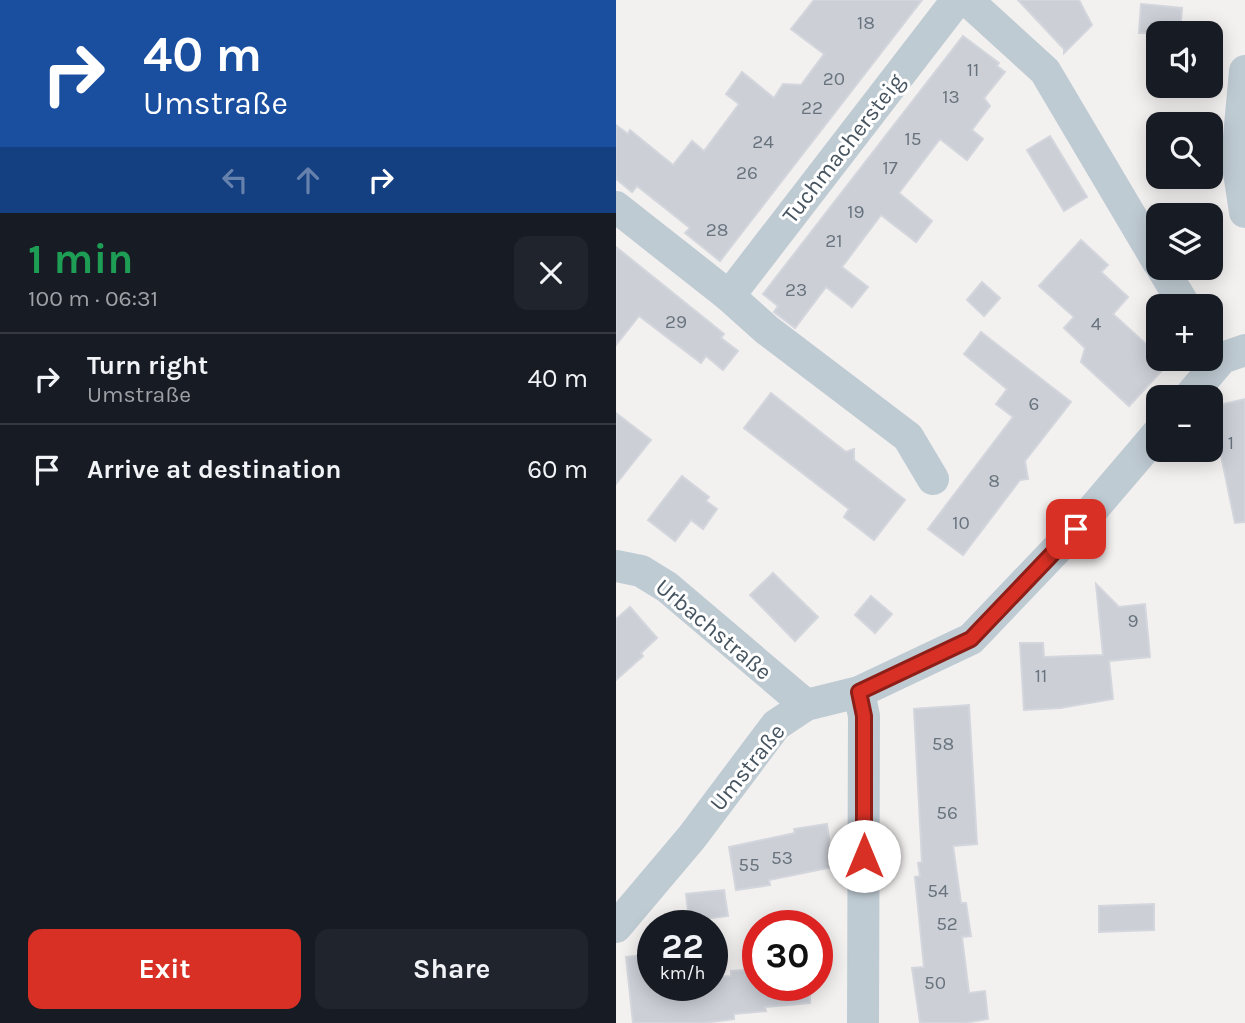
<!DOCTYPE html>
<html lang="en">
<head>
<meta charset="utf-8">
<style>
	:root { --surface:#171b24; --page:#20242c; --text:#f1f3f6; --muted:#9ea1a6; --line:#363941; --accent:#d93025 }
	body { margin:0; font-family:Karla,sans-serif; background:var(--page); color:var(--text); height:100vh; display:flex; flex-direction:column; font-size:26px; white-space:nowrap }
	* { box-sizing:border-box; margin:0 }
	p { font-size:23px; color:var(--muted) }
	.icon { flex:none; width:38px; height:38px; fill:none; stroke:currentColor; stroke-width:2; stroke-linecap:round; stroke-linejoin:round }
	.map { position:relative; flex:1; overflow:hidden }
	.side { display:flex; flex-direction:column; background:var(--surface); width:616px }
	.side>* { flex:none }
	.hud { background:#1a4fa0; color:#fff; overflow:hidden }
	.tools { position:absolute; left:530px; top:21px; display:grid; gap:14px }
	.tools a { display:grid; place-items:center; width:77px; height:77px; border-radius:14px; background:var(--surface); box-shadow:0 4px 18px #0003; font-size:35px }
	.speed { position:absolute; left:21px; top:910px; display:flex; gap:14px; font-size:35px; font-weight:700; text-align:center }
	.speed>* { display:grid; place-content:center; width:91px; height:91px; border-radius:50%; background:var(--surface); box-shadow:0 4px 18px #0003; line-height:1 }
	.speed small { font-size:18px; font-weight:400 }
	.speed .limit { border:10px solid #d22; background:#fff; color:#111 }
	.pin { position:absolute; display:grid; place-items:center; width:60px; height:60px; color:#fff; margin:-30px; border-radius:14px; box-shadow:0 4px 10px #0006 }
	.me { position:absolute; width:77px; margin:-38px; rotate:0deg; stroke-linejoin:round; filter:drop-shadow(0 0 5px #0008) }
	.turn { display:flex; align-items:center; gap:24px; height:147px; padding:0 28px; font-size:32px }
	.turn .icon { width:91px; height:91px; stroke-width:2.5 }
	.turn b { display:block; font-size:49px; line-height:60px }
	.lanes { display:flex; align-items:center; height:66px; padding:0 28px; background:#0003; justify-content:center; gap:35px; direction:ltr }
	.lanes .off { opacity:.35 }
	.round { display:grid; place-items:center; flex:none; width:74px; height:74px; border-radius:14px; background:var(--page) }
	.overview { display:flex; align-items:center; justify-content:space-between; height:119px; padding:0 28px }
	h1 { font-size:42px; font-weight:700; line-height:52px; color:#1e9e55 }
	.primary-button { display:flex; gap:14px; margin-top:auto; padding:14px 28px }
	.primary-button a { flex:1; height:80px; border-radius:14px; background:var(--accent); color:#fff; font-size:28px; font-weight:700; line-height:80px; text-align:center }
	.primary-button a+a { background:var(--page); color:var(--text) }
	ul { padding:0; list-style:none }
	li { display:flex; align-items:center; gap:21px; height:91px; padding:0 28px; border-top:2px solid var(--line) }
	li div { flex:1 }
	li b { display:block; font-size:26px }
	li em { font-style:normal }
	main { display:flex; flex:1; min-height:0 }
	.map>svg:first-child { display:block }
	.building { fill:#cccfd6; stroke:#d3d6dc; stroke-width:2 }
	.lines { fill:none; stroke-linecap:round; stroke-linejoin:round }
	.minor { stroke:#bfcbd3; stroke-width:32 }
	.route-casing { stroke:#8d1f18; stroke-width:18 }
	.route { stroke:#d93025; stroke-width:12 }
	.labels { text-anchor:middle; stroke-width:6; stroke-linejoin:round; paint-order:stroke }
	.number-label { font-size:19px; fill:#68737e }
	.street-label { font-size:23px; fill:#465460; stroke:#fff }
</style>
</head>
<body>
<main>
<section class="side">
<div class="hud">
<div class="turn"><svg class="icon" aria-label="right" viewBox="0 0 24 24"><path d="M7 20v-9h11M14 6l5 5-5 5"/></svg><div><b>40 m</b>Umstraße</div></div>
<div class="lanes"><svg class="icon off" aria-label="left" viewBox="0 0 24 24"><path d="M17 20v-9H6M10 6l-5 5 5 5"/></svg><svg class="icon off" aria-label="ahead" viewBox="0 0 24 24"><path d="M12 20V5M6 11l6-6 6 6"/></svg><svg class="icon" aria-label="right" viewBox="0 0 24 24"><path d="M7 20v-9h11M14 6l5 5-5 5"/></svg></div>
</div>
<div class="overview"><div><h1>1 min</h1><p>100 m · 06:31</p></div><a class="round"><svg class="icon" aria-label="close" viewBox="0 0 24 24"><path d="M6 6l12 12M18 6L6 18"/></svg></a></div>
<ul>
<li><svg class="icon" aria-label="right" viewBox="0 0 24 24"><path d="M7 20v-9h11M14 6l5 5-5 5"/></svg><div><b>Turn right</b><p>Umstraße</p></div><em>40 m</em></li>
<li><svg class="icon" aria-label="arrive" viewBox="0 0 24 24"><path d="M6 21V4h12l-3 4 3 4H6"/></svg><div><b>Arrive at destination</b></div><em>60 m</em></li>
</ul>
<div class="primary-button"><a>Exit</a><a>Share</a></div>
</section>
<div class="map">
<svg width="629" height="1023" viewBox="0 0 629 1023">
	<rect width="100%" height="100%" fill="#f3f0f0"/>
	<!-- building -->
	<g class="building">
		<polygon points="198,0 306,0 104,261 69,233 74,228 21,186 16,192 0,179 0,125 12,134 14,130 57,165 76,141 88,151 123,104 110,94 126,72 158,98 167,84 185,85 208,54 175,29"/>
		<polygon points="402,0 463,0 476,25 448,53 448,49"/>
		<polygon points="525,4 566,8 564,33 523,33"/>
		<polygon points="347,36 383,63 381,66 389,72 368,98 374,106 356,130 367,139 351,160 324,139 283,193 316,221 300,242 265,215 226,267 252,287 236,307 210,287 179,328 158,312 162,306 147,294"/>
		<polygon points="434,136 471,197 448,211 411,150"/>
		<polygon points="465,240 492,265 485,272 512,297 497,314 552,364 513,406 465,362 469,348 448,328 458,317 423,286"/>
		<polygon points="0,247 108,334 105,338 122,351 107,370 90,356 85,363 23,316 0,345"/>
		<polygon points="366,282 384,298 368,316 351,300"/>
		<polygon points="365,332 455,402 409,461 412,479 404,480 347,555 312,529 397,417 380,404 391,389 348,354"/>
		<polygon points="155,393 230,452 238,449 238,460 289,500 258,540 228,517 233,509 128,428"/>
		<polygon points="629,399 629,522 619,523 595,407"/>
		<polygon points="0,413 35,440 0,484"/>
		<polygon points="66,476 93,497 90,501 101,509 87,529 75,520 59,541 32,520"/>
		<polygon points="157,573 202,617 179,641 134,595"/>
		<polygon points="480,584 503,607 529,604 534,657 493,661 497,699 444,708 408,710 404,643 427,643 428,657 487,655"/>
		<polygon points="255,596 276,614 259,633 239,615"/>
		<polygon points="14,607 41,638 25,653 27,656 0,680 0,619"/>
		<polygon points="353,705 361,844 337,846 345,903 350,903 355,936 346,937 353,993 369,991 372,1019 348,1023 304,1023 296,968 308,967 299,877 304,876 302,863 306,862 298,709"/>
		<polygon points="211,824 217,867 153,880 154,885 120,890 113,847 179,833 178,829"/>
		<polygon points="108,890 112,916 73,921 70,894"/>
		<polygon points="538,904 538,930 483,932 483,906"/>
		<polygon points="37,954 37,988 96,985 96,977 115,976 115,971 142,969 142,985 194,985 194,1003 149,1007 150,1011 118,1014 118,1019 87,1023 17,1023 10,957"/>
	</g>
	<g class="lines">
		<!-- minor -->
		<g class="minor">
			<polyline points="351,0 429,71 542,262"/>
			<polyline points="629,71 621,159 629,212"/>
			<polyline points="0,207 113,296 341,0"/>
			<polyline points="546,268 569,306"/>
			<polyline points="113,296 151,330 292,437 317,479"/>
			<polyline points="573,397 606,358 629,350"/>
			<polyline points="0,566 25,571 51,587 190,705"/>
			<polyline points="243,692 248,716 247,1023"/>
			<polyline points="0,927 76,837 160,725 190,705 243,692 355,639 460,529 542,433"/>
		</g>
	</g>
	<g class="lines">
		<defs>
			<polyline id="route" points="248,856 248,716 243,692 355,639 460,529"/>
		</defs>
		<!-- route casing -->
		<use href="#route" class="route-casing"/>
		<!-- route -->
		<use href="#route" class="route"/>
	</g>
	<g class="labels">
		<!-- number labels -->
		<g class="number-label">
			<text x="250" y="29">18</text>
			<text x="357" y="76">11</text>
			<text x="218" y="85">20</text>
			<text x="335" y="103">13</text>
			<text x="196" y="114">22</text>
			<text x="297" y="145">15</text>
			<text x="147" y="148">24</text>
			<text x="274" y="174">17</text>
			<text x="131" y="179">26</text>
			<text x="240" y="218">19</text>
			<text x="101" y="236">28</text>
			<text x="218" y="247">21</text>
			<text x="180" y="296">23</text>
			<text x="60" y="328">29</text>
			<text x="480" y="330">4</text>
			<text x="418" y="410">6</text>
			<text x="615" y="449">1</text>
			<text x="378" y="487">8</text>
			<text x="345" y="529">10</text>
			<text x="517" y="627">9</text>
			<text x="425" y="682">11</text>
			<text x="327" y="750">58</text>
			<text x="331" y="819">56</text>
			<text x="166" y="864">53</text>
			<text x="133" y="871">55</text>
			<text x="322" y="897">54</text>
			<text x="331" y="930">52</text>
			<text x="319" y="989">50</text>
		</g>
		<!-- street labels -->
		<g class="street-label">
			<text transform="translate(227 148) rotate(-52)" y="8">Tuchmachersteig</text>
			<text transform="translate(98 629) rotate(40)" y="8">Urbachstraße</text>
			<text transform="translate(131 767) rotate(-51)" y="8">Umstraße</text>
		</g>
	</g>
</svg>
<div class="tools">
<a><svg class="icon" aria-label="sound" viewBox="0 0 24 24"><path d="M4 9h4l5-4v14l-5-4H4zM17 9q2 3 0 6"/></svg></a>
<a><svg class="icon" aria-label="search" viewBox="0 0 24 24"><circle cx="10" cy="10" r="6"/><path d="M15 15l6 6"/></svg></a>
<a><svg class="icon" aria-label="layers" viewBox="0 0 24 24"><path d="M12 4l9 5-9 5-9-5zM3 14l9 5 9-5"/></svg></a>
<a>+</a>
<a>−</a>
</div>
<div class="speed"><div>22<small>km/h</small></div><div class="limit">30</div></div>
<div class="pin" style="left:460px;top:529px;background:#d93025"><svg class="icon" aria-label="arrive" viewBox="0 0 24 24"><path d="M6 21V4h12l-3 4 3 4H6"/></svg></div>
<svg class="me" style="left:248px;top:856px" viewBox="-20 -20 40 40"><circle r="19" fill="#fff"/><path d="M0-13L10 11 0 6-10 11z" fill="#d93025"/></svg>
</div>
</main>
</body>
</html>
